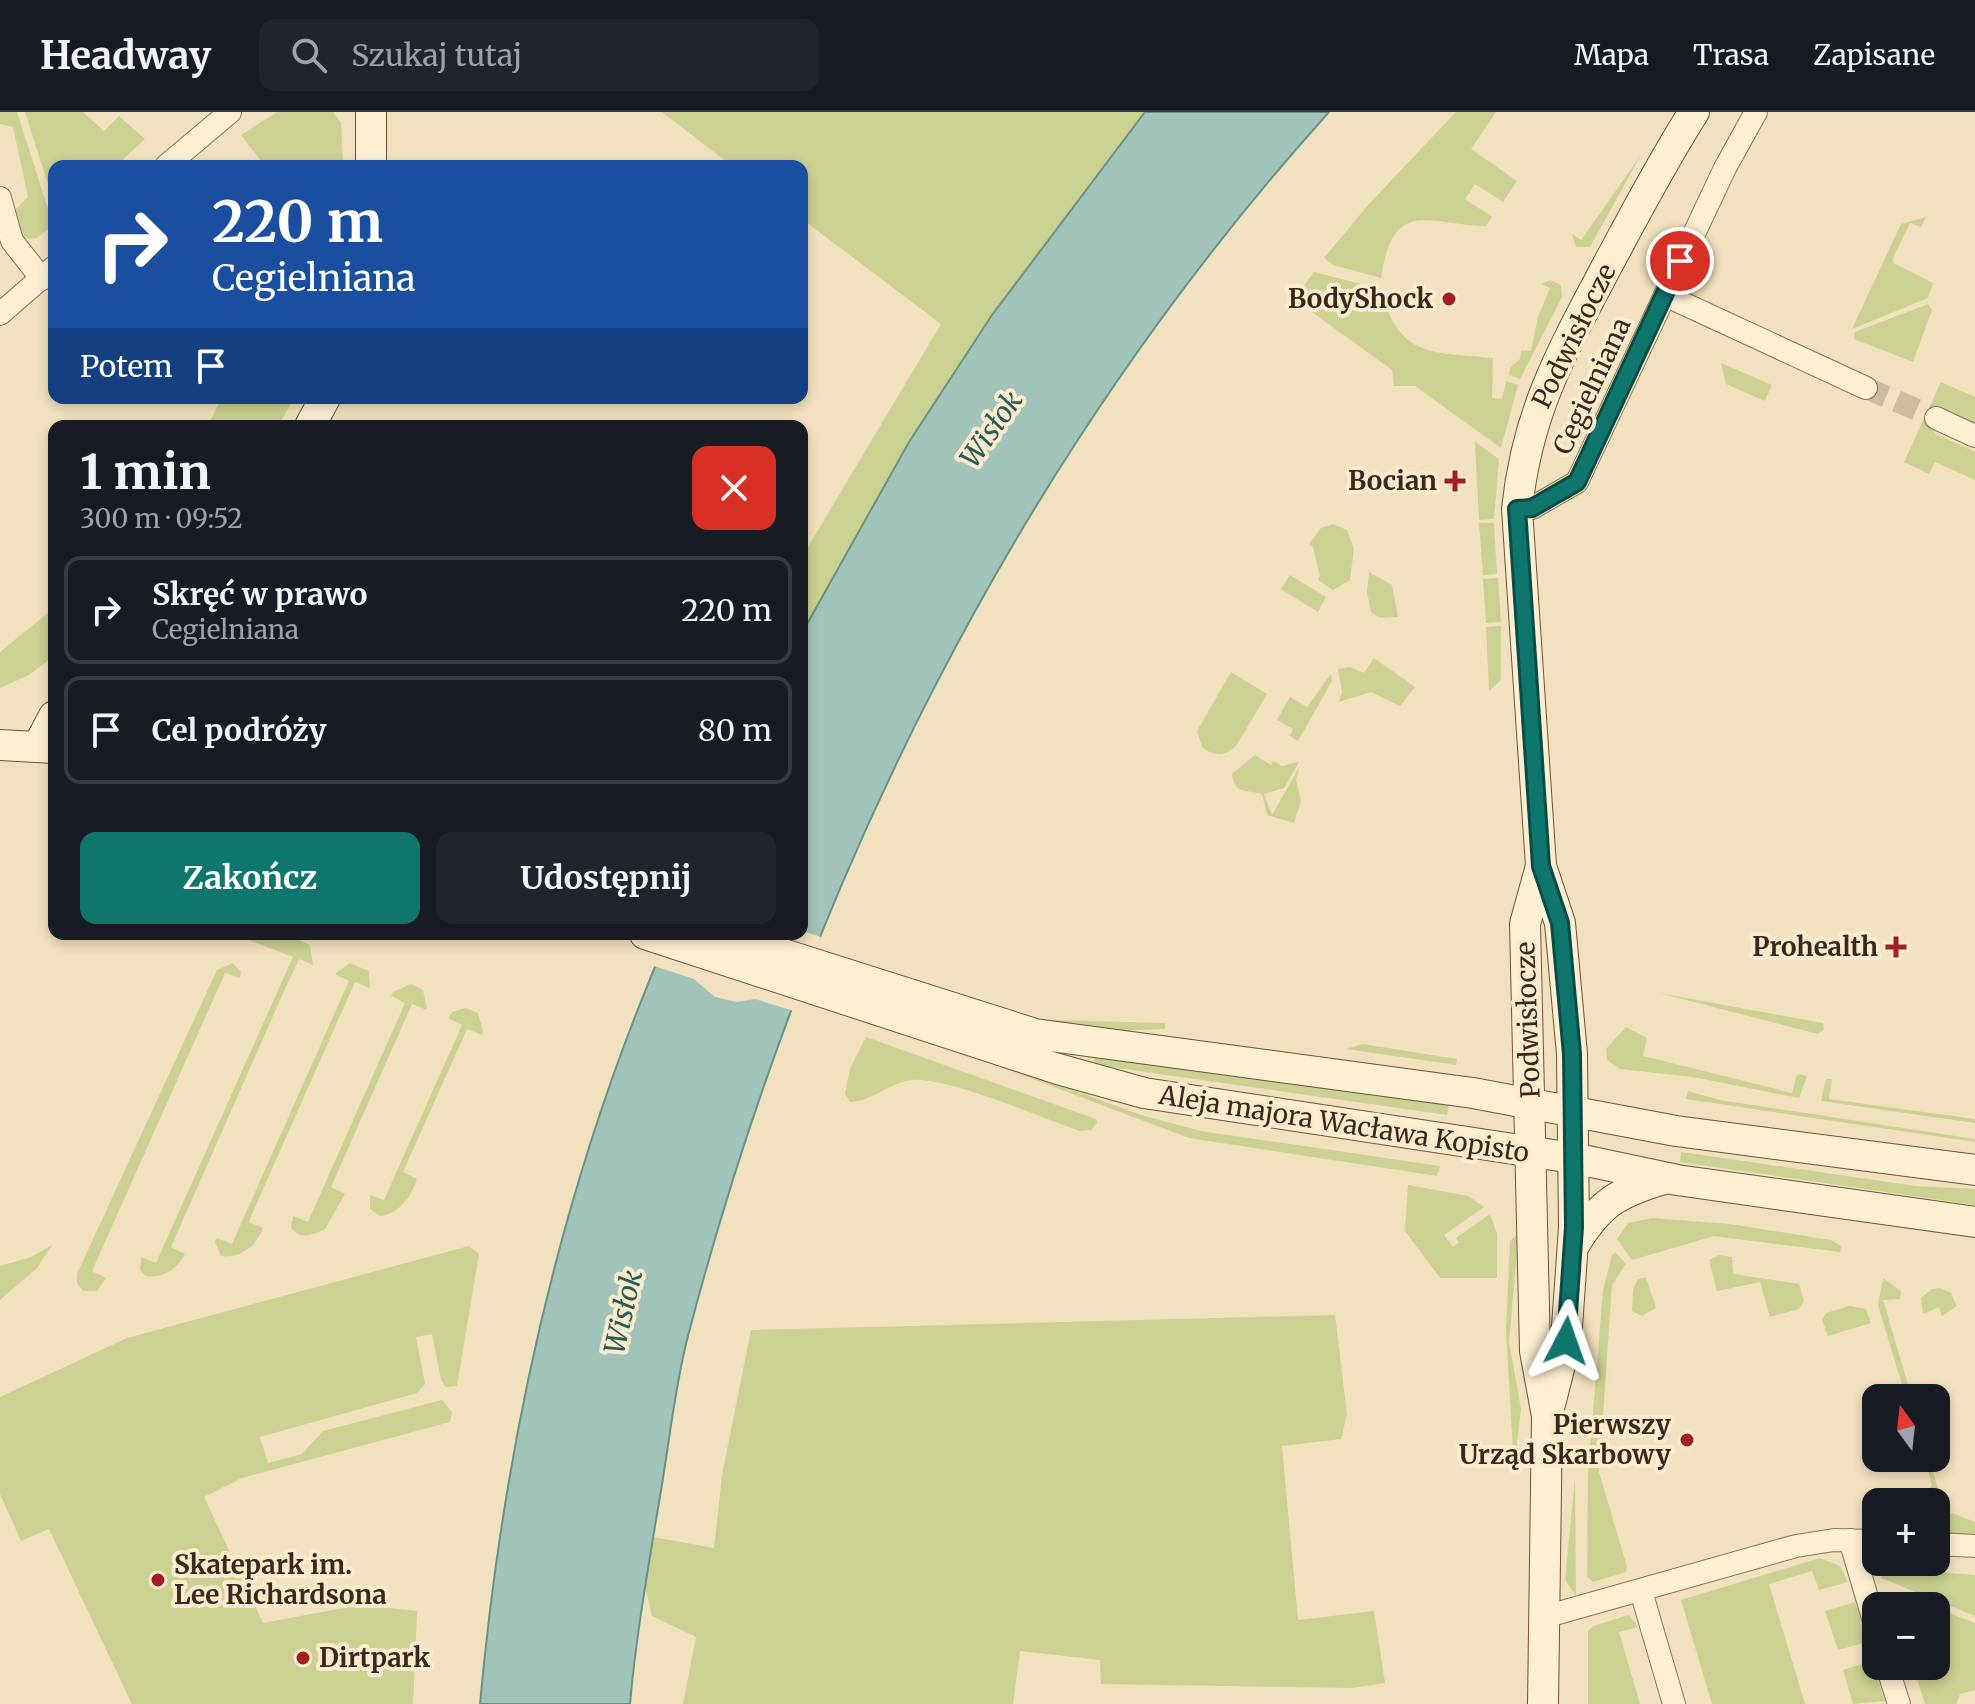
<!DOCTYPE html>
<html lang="pl">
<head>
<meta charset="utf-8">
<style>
	:root { --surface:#171b24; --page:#20242c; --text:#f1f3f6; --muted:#9ea1a6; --line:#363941; --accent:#0f766e }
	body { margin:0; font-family:Merriweather,serif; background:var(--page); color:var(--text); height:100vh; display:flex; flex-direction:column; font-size:30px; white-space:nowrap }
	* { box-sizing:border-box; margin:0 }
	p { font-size:26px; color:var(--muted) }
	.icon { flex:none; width:44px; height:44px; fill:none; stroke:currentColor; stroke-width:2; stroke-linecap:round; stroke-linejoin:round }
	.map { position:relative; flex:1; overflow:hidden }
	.side { position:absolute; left:48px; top:308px; width:760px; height:520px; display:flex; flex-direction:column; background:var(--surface); border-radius:16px; box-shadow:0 4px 12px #0003 }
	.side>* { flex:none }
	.banner { position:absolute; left:48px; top:48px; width:760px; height:244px; border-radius:16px; box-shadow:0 4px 12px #0003; background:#1a4fa0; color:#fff; overflow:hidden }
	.needle { width:52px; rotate:345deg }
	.tools { position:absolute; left:1862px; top:1272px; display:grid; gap:16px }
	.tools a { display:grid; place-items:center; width:88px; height:88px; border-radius:16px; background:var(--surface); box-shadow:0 4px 12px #0003; font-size:40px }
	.pin { position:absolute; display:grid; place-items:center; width:68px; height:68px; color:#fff; margin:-34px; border:4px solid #fff; border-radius:50%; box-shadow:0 2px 8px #0007 }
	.me { position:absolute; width:88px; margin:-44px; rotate:4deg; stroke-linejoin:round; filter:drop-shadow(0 0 6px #0008) }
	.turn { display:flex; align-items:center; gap:28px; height:168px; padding:0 32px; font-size:36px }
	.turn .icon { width:104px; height:104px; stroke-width:2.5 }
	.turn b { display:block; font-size:56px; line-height:68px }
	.then { display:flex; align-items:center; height:76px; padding:0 32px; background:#0003; gap:16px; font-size:30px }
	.round { display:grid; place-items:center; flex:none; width:84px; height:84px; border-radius:16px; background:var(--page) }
	.summary { display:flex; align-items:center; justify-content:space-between; height:136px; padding:0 32px }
	h1 { font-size:48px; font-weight:700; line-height:60px }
	.action { display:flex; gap:16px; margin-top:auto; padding:16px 32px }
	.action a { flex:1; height:92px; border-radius:16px; background:var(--accent); color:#fff; font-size:32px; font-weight:700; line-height:92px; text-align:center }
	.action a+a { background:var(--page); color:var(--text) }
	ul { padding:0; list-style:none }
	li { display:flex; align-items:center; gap:24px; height:108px; margin:0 16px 12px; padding:0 16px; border:4px solid var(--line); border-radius:16px }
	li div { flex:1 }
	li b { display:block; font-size:30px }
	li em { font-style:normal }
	header { display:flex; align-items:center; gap:48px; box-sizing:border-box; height:112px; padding:0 40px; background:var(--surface); border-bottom:2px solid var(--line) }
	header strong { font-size:38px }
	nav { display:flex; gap:44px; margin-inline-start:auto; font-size:28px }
	.search { width:560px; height:72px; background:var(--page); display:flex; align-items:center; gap:20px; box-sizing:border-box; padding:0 28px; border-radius:16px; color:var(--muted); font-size:30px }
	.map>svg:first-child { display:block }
	.green { fill:#cbd191 }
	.water { fill:#a2c3b9; stroke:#689287; stroke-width:2 }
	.pier { fill:#f2e1be }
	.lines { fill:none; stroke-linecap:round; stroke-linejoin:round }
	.street-tunnel { stroke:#cdbc9d; stroke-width:22; stroke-dasharray:22 11; stroke-linecap:butt }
	.street-casing { stroke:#8c7155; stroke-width:24 }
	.secondary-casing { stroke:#6e5238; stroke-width:32 }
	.street { stroke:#fcefd2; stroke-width:22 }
	.secondary { stroke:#fcefd2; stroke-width:30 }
	.route-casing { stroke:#0a4d48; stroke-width:20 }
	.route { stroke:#0f766e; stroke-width:14 }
	.poi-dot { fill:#a11f23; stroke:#f9ebce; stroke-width:3 }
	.labels { text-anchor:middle; stroke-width:8; stroke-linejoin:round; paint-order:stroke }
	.poi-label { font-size:26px; font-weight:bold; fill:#3a291b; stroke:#f9ebce; text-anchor:end }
	.street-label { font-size:26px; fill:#3a291b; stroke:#f9ebce }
	.water-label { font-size:28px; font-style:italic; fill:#295b57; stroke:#f9ebce }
</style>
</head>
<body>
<header>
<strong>Headway</strong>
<div class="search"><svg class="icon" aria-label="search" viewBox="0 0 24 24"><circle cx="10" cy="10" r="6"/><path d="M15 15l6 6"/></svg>Szukaj tutaj</div>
<nav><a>Mapa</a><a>Trasa</a><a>Zapisane</a></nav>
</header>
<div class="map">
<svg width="1975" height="1592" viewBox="0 0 1975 1592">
	<rect width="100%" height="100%" fill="#f2e1be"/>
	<!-- green -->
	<g class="green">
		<polygon points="0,0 17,0 50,103 49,117 36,126 25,127 11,102 28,85 13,15 0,12"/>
		<polygon points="25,0 83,0 104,19 119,4 145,27 116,54 54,54 54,91"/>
		<polygon points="277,0 333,0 341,11 343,54 265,54 241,23"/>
		<polygon points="662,0 1145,0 992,203 909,330 802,521 802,445 941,212 802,107 802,54 732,54"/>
		<path d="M1456 0H1496L1471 37 1517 69 1503 90 1475 72 1465 87 1492 105 1486 114C1429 113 1393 84 1381 166L1333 153 1324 146 1369 92Z"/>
		<polygon points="1641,43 1590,135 1576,135 1572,122 1581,128"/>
		<polygon points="1926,105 1921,115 1910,111 1893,146 1893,151 1933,171 1928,186 1852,217 1901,112"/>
		<path d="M1314 160 1381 177C1398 247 1434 240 1493 246L1492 286 1502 287 1506 269 1518 273 1501 336 1415 274H1394L1392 258 1294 187Z"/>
		<polygon points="1550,168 1561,173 1562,185 1520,267 1509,263 1510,256 1520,247 1521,238 1531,239 1538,205 1550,176 1541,172"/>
		<polygon points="1928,192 1932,198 1913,250 1854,227 1855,220"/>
		<polygon points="1721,251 1772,273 1765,289 1726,272"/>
		<polygon points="1941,270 1975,285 1975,313 1944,299 1934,321 1975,340 1975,368 1935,350 1929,362 1904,350"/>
		<polygon points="221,286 294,286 278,314 208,314"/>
		<polygon points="1475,330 1499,347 1494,407 1479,408"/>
		<polygon points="1479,411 1494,411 1497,462 1483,463"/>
		<polygon points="1333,412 1347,418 1354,436 1350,468 1333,478 1318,468 1320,464 1313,435 1309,432 1321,416"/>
		<polygon points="1369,460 1392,473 1398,505 1380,506 1371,500 1367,480"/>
		<polygon points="1290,463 1326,485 1318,500 1281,477"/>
		<polygon points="1498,466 1501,510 1486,511 1483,467"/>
		<polygon points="54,496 54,544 29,563 0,576 0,540"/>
		<polygon points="1501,514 1501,568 1489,579 1486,515"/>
		<polygon points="1374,546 1415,575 1400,594 1371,580 1339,590 1342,580 1338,557 1350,555 1364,561"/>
		<path d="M1231 560 1267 582 1236 634C1226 644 1213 645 1202 635L1197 619Z"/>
		<polygon points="1331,562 1332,569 1298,629 1290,624 1293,617 1277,608 1290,585 1307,595"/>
		<path d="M1255 643 1271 653 1273 649 1282 654 1299 650 1284 676 1264 682 1272 703 1300 654 1296 668 1301 689 1294 711 1267 703 1262 682C1244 677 1235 683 1232 662Z"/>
		<path d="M284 822 310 833 313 853 299 847 284 879 171 1135 185 1142C177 1157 163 1167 146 1164L140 1158 141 1145 156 1151 293 845 236 823Z"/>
		<polygon points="233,851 241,860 240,866 225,861 92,1159 106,1166 97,1179 83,1179 77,1171 77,1162 217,858"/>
		<path d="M350 851 369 859 370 876 355 870 252 1102 249 1110 263 1116C256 1134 241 1147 221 1144L215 1130 217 1126 232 1132 349 869 335 862Z"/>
		<path d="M411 872 423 878 427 898 412 892 331 1075 345 1082 325 1117C312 1123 300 1129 291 1115L293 1104 308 1110 405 891 391 884 393 880Z"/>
		<polygon points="1659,881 1823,911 1824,917 1818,922"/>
		<path d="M466 896 478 901 483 919 482 923 467 917 403 1060 417 1067C411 1085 399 1102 380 1104L370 1097V1083L384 1088 462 913 448 906 452 900Z"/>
		<polygon points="1013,907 1165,911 1165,917 1098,920"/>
		<polygon points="1626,915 1647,926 1643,944 1792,981 1797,962 1807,964 1799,986 1693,965 1620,957 1607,948 1606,937"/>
		<path d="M866 925 1096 1007 1097 1011 1091 1018 1080 1019C1043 1006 947 965 913 968 889 970 874 989 850 990L845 982 850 957Z"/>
		<polygon points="1363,932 1457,947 1456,953 1346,937"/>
		<polygon points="1097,944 1449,992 1447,1003 1096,953 1093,949"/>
		<polygon points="1006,953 1141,1003 1201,1019 1440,1054 1437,1064 1189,1026 1006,957"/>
		<polygon points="1826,967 1832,967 1829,987 1960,1005 1975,1007 1975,1011 1821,989"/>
		<polygon points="1688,979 1720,988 1975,1027 1975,1030 1686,987"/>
		<polygon points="1681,1040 1916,1074 1975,1077 1975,1093 1680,1050"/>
		<polygon points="1408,1073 1468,1084 1484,1095 1444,1123 1453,1135 1459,1130 1456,1126 1490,1102 1497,1122 1497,1166 1440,1166 1405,1119"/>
		<polygon points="1652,1106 1730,1112 1831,1128 1841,1134 1840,1140 1714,1124 1632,1148 1617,1127 1628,1111"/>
		<polygon points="1519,1121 1509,1229 1521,1297 1514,1356 1506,1219 1510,1129"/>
		<polygon points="52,1133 37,1156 0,1188 0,1154 31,1145"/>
		<polygon points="469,1134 479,1142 457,1274 446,1275 441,1268 432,1222 416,1225 425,1272 417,1281 260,1325 268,1351 302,1342 323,1319 442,1288 452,1300 450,1310 242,1366 204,1385 263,1511 360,1493 417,1499 413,1592 132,1592 49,1417 21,1429 0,1382 0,1285 127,1226"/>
		<polygon points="1616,1141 1626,1152 1612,1173 1599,1360 1627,1455 1626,1460 1593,1470 1587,1465 1588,1361 1603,1178 1612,1143"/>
		<polygon points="1719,1143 1732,1145 1733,1162 1799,1172 1804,1189 1799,1197 1770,1205 1760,1170 1717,1179 1709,1148"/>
		<polygon points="1646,1165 1656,1196 1642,1204 1632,1199 1633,1177 1638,1167"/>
		<polygon points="1883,1166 1901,1179 1900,1187 1883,1188 1912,1286 1906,1286 1878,1193"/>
		<polygon points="1940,1176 1951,1181 1957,1194 1942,1204 1939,1195 1923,1202 1921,1186 1932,1177"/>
		<polygon points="1850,1194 1866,1197 1871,1211 1828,1224 1822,1208 1826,1201"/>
		<polygon points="1335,1203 1347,1302 1341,1327 1282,1334 1298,1508 1374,1499 1385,1571 1352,1576 1101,1572 1100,1548 1020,1539 1013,1592 683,1592 696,1525 652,1504 645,1474 653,1425 714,1436 722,1363 751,1218"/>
		<polygon points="1924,1346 1929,1346 1944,1398 1975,1410 1975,1425 1936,1422 1936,1390 1922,1390 1932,1373"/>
		<polygon points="1575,1365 1576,1484 1565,1468"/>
		<polygon points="1820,1446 1840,1454 1848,1470 1819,1478 1812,1459 1769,1472 1805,1592 1712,1592 1681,1488"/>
		<polygon points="1894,1450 1933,1452 1933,1460 1975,1463 1975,1504 1881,1466"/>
		<polygon points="1855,1490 1867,1530 1838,1538 1825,1499"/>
		<polygon points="1936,1496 1975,1511 1975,1578 1960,1582 1956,1592 1925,1592 1913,1554 1936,1554"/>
		<polygon points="1629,1503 1638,1515 1619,1520 1640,1592 1588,1592 1588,1519 1593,1514"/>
		<polygon points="1872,1549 1885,1589 1853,1592 1843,1558"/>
	</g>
	<!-- water -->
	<path class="water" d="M1145 0H1329C1016 348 806 773 688 1224 674 1277 669 1335 659 1390 648 1457 636 1524 630 1592H480C504 1329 563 1065 669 822H802V521L909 330 992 203Z"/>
	<!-- pier -->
	<polygon class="pier" points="802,819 821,825 794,899 755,887 737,890 715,885 694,867 651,853 664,822 802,822"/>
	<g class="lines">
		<!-- street-tunnel -->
		<polyline class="street-tunnel" points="1866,276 1936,306"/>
		<defs>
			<g id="street">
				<polyline points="166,54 230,0"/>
				<polyline points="0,86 12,129 42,167"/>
				<polyline points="1665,183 1866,276"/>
				<polyline points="0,202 54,155"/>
				<polyline points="1936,306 1975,324"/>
				<polyline points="1517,397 1532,396 1577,370 1725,56 1756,0"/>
				<polyline points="1850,1428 1876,1516"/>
				<polyline points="1936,1432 1975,1434"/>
				<polyline points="1641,1479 1674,1592"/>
				<polyline points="1544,1505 1796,1434 1834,1428 1876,1429"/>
				<polyline points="1887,1554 1899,1592"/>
			</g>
			<g id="secondary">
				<polyline points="371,54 371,0"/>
				<polyline points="310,314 325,286"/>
				<polyline points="0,633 54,636"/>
				<polyline points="38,634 54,604"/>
				<polyline points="1541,754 1525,812 1535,1239 1547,1304 1543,1592"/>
				<polyline points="645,822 1058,957 1144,981 1573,1046 1677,1068 1975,1110"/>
				<polyline points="720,822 1035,922 1473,981 1676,1019 1975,1058"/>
				<path d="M1573 1135C1599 1091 1618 1080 1667 1066"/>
				<path d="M1547 1304 1566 1229 1574 1115 1572 942 1560 811 1541 754 1517 397C1527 300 1562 239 1607 154 1635 102 1662 50 1694 0"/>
			</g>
		</defs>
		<!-- street casing -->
		<use href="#street" class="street-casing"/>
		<!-- secondary casing -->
		<use href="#secondary" class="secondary-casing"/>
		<!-- street -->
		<use href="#street" class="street"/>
		<!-- secondary -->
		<use href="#secondary" class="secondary"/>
	</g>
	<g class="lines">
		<defs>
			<polyline id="route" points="1566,1229 1574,1115 1572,942 1560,811 1541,754 1517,397 1532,396 1577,370 1680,149"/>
		</defs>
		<!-- route casing -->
		<use href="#route" class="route-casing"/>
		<!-- route -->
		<use href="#route" class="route"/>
	</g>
	<!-- markers -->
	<g class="poi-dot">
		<circle cx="1449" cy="187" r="8"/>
		<path d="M1451 357h8v8h8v8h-8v8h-8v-8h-8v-8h8z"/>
		<path d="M1892 823h8v8h8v8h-8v8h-8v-8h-8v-8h8z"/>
		<circle cx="1687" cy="1328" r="8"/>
		<circle cx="158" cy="1468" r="8"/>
		<circle cx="303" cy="1546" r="8"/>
	</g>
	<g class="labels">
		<!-- poi labels -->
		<g class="poi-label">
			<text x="1433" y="196">BodyShock</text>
			<text x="1437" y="378">Bocian</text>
			<text x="1878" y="844">Prohealth</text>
			<text x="1671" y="1322">Pierwszy<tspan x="1671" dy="30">Urząd Skarbowy</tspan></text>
			<text x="174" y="1462" text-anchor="start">Skatepark im.<tspan x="174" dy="30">Lee Richardsona</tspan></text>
			<text x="319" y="1555" text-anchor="start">Dirtpark</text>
		</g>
		<!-- street labels -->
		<g class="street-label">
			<text transform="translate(1574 224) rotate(-64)" y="9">Podwisłocze</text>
			<text transform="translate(1592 274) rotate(-65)" y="9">Cegielniana</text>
			<text transform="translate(1528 908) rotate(-92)" y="9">Podwisłocze</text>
			<text transform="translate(1344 1012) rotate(9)" y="9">Aleja majora Wacława Kopisto</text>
		</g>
		<!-- water labels -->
		<g class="water-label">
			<text transform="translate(991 317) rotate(-55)" y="10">Wisłok</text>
			<text transform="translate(623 1200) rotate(-77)" y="10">Wisłok</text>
		</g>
	</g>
</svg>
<div class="tools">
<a><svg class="needle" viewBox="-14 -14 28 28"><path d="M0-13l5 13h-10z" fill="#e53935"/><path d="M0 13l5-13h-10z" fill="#9ea1a6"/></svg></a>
<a>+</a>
<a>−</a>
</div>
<div class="pin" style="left:1680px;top:149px;background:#d93025"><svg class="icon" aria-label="arrive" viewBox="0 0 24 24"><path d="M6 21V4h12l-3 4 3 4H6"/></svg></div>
<svg class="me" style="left:1566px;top:1229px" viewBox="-20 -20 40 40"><path d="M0-17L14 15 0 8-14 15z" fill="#0f766e" stroke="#fff" stroke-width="4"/></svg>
<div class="banner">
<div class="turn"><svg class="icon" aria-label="right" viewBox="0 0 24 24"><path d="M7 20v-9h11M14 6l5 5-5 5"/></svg><div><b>220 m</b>Cegielniana</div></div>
<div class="then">Potem<svg class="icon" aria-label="arrive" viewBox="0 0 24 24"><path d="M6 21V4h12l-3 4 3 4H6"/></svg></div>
</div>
<section class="side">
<div class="summary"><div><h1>1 min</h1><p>300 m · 09:52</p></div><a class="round" style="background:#d93025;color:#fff"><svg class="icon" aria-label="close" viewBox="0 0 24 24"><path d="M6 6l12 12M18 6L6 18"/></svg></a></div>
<ul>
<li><svg class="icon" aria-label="right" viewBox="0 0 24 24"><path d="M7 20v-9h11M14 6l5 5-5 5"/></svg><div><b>Skręć w prawo</b><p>Cegielniana</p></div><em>220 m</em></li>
<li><svg class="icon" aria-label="arrive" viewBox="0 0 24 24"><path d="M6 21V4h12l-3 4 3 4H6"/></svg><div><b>Cel podróży</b></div><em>80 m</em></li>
</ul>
<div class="action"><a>Zakończ</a><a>Udostępnij</a></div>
</section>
</div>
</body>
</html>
